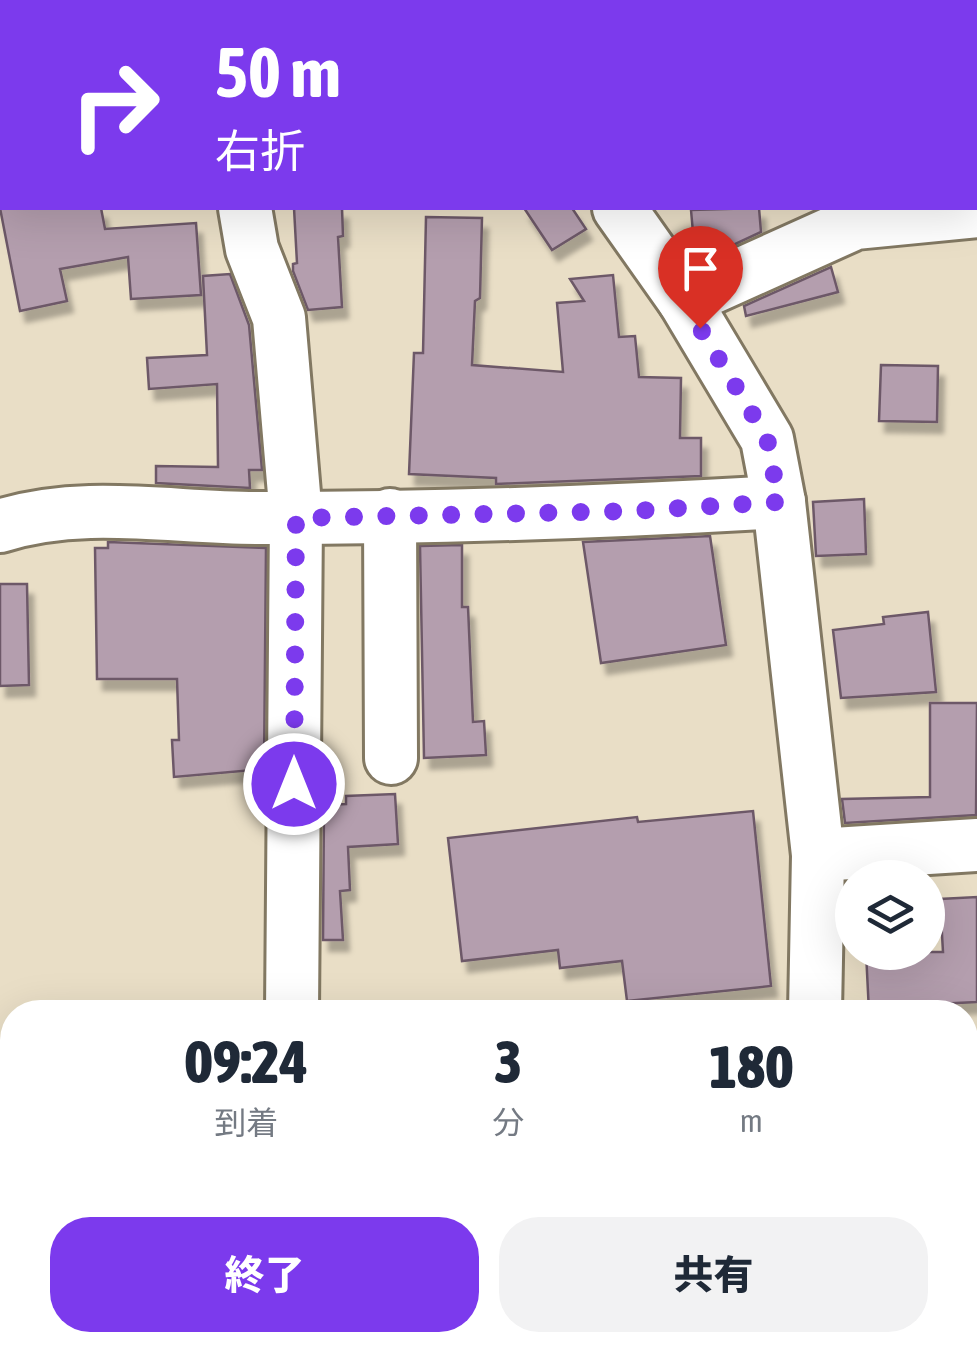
<!DOCTYPE html>
<html lang="ja">
<head>
<meta charset="utf-8">
<style>
	:root { --surface:#fff; --page:#f2f2f3; --text:#1f2937; --muted:#747a83; --accent:#7c3aed }
	body { margin:0; font-family:"Asap Condensed","Noto Sans JP",sans-serif; background:var(--page); color:var(--text); height:100vh; display:flex; flex-direction:column; font-size:38px; white-space:nowrap }
	* { box-sizing:border-box; margin:0 }
	p { font-size:32px; color:var(--muted) }
	.icon { flex:none; width:55px; height:55px; fill:none; stroke:currentColor; stroke-width:2; stroke-linecap:round; stroke-linejoin:round }
	.map { position:relative; flex:1; overflow:hidden }
	.details { position:absolute; left:0px; top:1000px; width:978px; height:352px; display:flex; flex-direction:column; background:var(--surface); border-radius:40px 40px 0 0; box-shadow:0 10px 40px #0002 }
	.details>* { flex:none }
	.guide { position:absolute; left:0px; top:0px; width:978px; height:210px; box-shadow:0 10px 40px #0002; background:#7c3aed; color:#fff; overflow:hidden }
	.controls { position:absolute; left:835px; top:860px; display:grid; gap:20px }
	.controls a { display:grid; place-items:center; width:110px; height:110px; border-radius:50%; background:var(--surface); box-shadow:0 10px 40px #0002; font-size:50px }
	.pin { position:absolute; display:grid; place-items:center; width:85px; height:85px; color:#fff; margin:-102px -42px; border-radius:50% 50% 50% 0; rotate:-45deg; box-shadow:0 0 10px #0007 }
	.pin .icon { rotate:45deg }
	.me { position:absolute; width:110px; margin:-55px; rotate:0deg; stroke-linejoin:round; filter:drop-shadow(0 0 8px #0008) }
	.turn { display:flex; align-items:center; gap:35px; height:210px; padding:0 50px; font-size:45px }
	.turn .icon { width:130px; height:130px; stroke-width:2.5 }
	.turn b { display:block; font-size:70px; line-height:85px }
	.eta { display:flex; justify-content:space-evenly; align-items:center; height:170px; text-align:center }
	.eta b { font-size:60px; font-weight:800; line-height:70px }
	.primary-button { display:flex; gap:20px; margin-top:auto; padding:20px 50px }
	.primary-button a { flex:1; height:115px; border-radius:40px; background:var(--accent); color:#fff; font-size:40px; font-weight:800; line-height:115px; text-align:center }
	.primary-button a+a { background:var(--page); color:var(--text) }
	.map>svg:first-child { display:block }
	.building { fill:#b49eae; stroke:#6d5968; stroke-width:2.5; filter:url(#shadow) }
	.lines { fill:none; stroke-linecap:round; stroke-linejoin:round }
	.minor-casing { stroke:#827862; stroke-width:58 }
	.minor { stroke:#fff; stroke-width:52 }
	.route { stroke:#7c3aed; stroke-width:18; stroke-dasharray:0 32.4 }
</style>
</head>
<body>
<div class="map">
<svg width="977" height="1352" viewBox="0 0 977 1352">
	<defs>
		<filter id="shadow"><feDropShadow dx="6" dy="11" stdDeviation="2.5" flood-color="#0004"/></filter>
	</defs>
	<rect width="100%" height="100%" fill="#e9dec6"/>
	<!-- building -->
	<g class="building">
		<polygon points="0,208 101,208 105,229 196,223 201,295 131,299 128,257 60,269 67,301 20,311"/>
		<polygon points="294,208 342,208 343,236 338,237 342,307 308,310 293,271 293,264 297,263"/>
		<polygon points="524,208 572,208 586,229 552,250"/>
		<polygon points="759,208 761,232 714,254 695,255 691,210"/>
		<polygon points="426,217 482,218 480,298 475,301 472,365 563,372 557,303 584,301 570,279 613,275 619,337 635,336 639,377 681,378 680,438 701,438 701,476 496,484 496,478 409,474 414,353 423,353"/>
		<polygon points="831,267 838,292 746,316 744,306"/>
		<polygon points="230,274 249,325 262,470 249,470 250,488 156,483 156,466 218,467 217,384 149,389 147,358 207,355 203,276"/>
		<polygon points="881,365 938,366 937,422 879,421"/>
		<polygon points="864,499 866,554 816,556 813,502"/>
		<polygon points="710,536 726,645 601,663 583,542"/>
		<polygon points="108,542 266,548 264,769 174,777 172,740 179,740 177,679 97,679 95,548 108,548"/>
		<polygon points="462,545 462,607 468,607 473,722 484,721 486,755 424,758 420,546"/>
		<polygon points="0,584 27,584 29,685 0,686"/>
		<polygon points="928,612 936,692 841,698 833,630 884,624 883,617"/>
		<polygon points="930,703 977,703 976,815 845,823 842,799 930,797"/>
		<polygon points="395,794 398,844 348,847 350,890 340,891 343,940 323,940 324,805 346,804 346,796"/>
		<polygon points="753,811 771,986 627,1001 622,961 560,968 558,950 462,961 448,838 637,817 638,822"/>
		<polygon points="977,897 977,1002 936,1004 937,1012 869,1012 866,952 943,952 940,899"/>
	</g>
	<g class="lines">
		<defs>
			<g id="minor">
				<polyline points="209,0 209,2"/>
				<polyline points="473,0 474,2"/>
				<polyline points="880,2 881,0"/>
				<polyline points="245,208 252,249 279,318 296,517 292,1012"/>
				<polyline points="619,208 684,300 767,439 779,502 818,855 815,1012"/>
				<polyline points="684,300 855,223 977,211"/>
				<polyline points="390,515 391,758"/>
				<path d="M0 526C86 499 175 519 264 518 435 518 608 512 779 502"/>
				<polyline points="818,855 977,845"/>
				<polyline points="965,1209 977,1208"/>
				<polyline points="0,1250 12,1247"/>
				<polyline points="0,1335 14,1352"/>
				<polyline points="836,1340 839,1352"/>
				<polyline points="282,1343 522,1351 538,1340"/>
			</g>
		</defs>
		<!-- minor casing -->
		<use href="#minor" class="minor-casing"/>
		<!-- minor -->
		<use href="#minor" class="minor"/>
	</g>
	<g class="lines">
		<!-- route -->
		<polyline class="route" points="294,784 296,518 632,511 779,502 767,438 700,328"/>
	</g>
</svg>
<div class="controls">
<a><svg class="icon" aria-label="layers" viewBox="0 0 24 24"><path d="M12 4l9 5-9 5-9-5zM3 14l9 5 9-5"/></svg></a>
</div>
<div class="pin" style="left:700px;top:328px;background:#d93025"><svg class="icon" aria-label="arrive" viewBox="0 0 24 24"><path d="M6 21V4h12l-3 4 3 4H6"/></svg></div>
<svg class="me" style="left:294px;top:784px" viewBox="-20 -20 40 40"><circle r="17" fill="#7c3aed" stroke="#fff" stroke-width="3"/><path d="M0-11L8 9 0 5-8 9z" fill="#fff"/></svg>
<div class="guide">
<div class="turn"><svg class="icon" aria-label="right" viewBox="0 0 24 24"><path d="M7 20v-9h11M14 6l5 5-5 5"/></svg><div><b>50 m</b>右折</div></div>
</div>
<section class="details">
<div class="eta">
<div><b>09:24</b><p>到着</p></div>
<div><b>3</b><p>分</p></div>
<div><b>180</b><p>m</p></div>
</div>
<div class="primary-button"><a>終了</a><a>共有</a></div>
</section>
</div>
</body>
</html>
